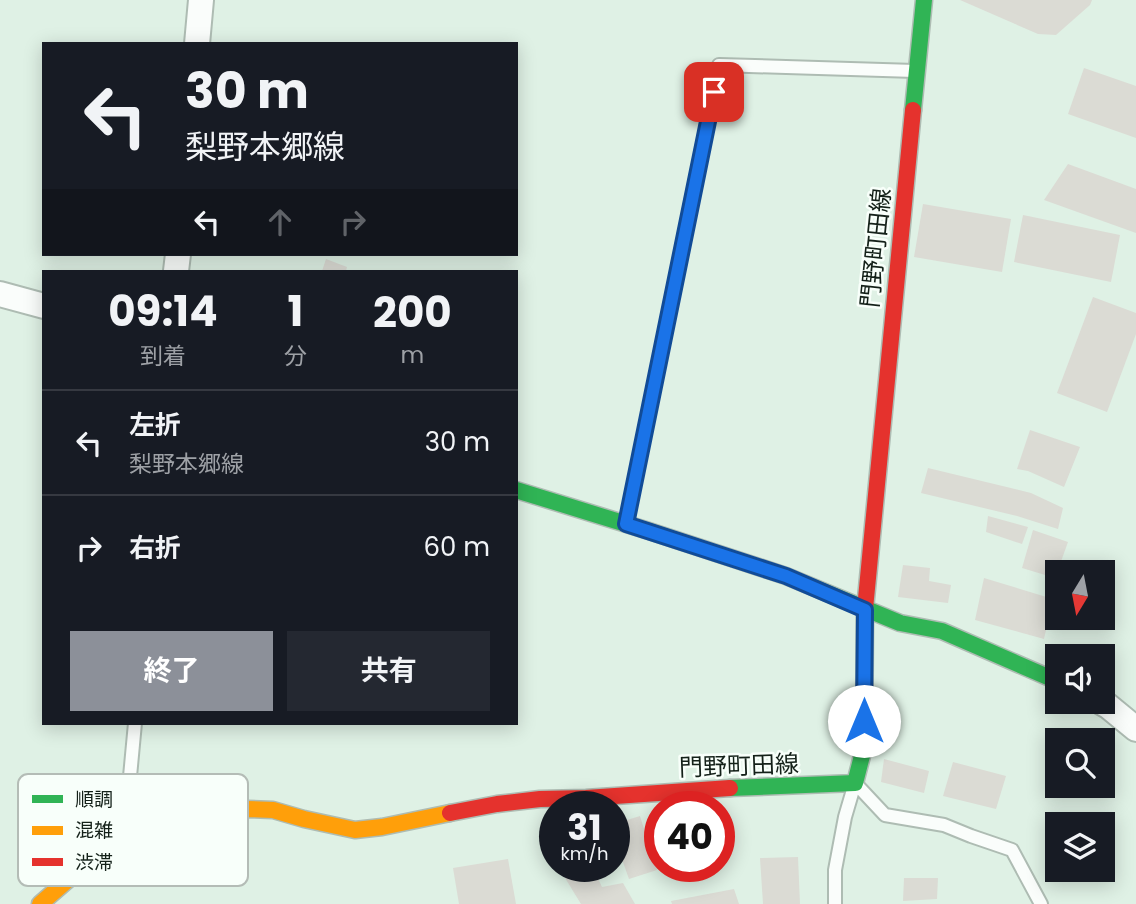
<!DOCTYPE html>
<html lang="ja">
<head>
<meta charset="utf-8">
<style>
	:root { --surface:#171b24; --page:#242831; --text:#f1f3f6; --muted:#9ea1a6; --line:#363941; --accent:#8c9099 }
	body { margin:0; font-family:Poppins,"Noto Sans JP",sans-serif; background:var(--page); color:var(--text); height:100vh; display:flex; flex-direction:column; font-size:26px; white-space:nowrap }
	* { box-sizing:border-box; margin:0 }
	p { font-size:23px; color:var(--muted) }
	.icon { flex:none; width:38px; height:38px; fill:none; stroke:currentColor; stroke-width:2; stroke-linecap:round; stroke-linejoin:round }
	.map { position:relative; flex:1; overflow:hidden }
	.details { position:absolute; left:42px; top:270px; width:476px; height:455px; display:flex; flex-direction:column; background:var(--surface); border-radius:0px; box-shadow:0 4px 18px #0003 }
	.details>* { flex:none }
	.top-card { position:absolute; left:42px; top:42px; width:476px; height:214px; border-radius:0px; box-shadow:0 4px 18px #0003; background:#171b24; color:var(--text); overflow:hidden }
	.needle { width:46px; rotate:190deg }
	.tools { position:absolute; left:1045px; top:560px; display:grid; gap:14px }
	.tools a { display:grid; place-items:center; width:70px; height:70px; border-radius:0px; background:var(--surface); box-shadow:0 4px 18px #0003; font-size:35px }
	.speed { position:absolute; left:539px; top:791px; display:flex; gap:14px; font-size:35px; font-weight:700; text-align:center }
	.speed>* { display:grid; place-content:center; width:91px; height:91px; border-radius:50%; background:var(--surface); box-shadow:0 4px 18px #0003; line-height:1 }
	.speed small { font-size:18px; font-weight:400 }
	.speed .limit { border:10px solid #d22; background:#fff; color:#111 }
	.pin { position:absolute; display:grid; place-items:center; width:60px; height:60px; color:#fff; margin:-30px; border-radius:14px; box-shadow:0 4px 10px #0006 }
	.me { position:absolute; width:77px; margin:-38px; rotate:0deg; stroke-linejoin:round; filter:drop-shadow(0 0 5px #0008) }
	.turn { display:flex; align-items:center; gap:24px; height:147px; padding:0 28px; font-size:32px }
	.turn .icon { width:91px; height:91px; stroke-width:2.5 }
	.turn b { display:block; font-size:49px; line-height:60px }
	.lanes { display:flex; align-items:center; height:66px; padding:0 28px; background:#0003; justify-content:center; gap:35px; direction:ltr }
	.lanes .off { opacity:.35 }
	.eta { display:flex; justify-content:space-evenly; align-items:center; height:119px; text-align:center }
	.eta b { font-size:42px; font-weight:700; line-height:49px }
	.cta { display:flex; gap:14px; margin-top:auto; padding:14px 28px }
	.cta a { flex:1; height:80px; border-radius:0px; background:var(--accent); color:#fff; font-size:28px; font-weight:700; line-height:80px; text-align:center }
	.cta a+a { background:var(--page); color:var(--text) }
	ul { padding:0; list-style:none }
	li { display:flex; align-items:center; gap:21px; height:105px; padding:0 28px; border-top:2px solid var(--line) }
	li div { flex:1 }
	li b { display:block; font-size:26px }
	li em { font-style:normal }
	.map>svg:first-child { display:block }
	.building { fill:#dbdbd4 }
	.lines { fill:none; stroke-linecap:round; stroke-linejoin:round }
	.lane-casing { stroke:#aebcb3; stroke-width:16 }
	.street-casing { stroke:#aebcb3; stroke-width:28 }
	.fast-casing { stroke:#aebcb3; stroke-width:19 }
	.slow-casing { stroke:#aebcb3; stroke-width:19 }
	.jam-casing { stroke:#aebcb3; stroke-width:19 }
	.lane { stroke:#fafdfb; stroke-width:12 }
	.street { stroke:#fafdfb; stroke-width:24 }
	.fast { stroke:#30b455; stroke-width:16 }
	.slow { stroke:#ff9f0a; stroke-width:16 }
	.jam { stroke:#e5322d; stroke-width:16 }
	.route-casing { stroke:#114b97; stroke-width:18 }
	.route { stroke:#1a73e8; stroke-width:12 }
	.labels { text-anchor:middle; stroke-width:5; stroke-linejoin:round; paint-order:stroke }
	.street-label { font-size:24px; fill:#142119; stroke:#f8fffa }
	.key { fill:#f8fffa; stroke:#b4bcb6; stroke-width:2 }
	.key-label { font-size:19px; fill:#142119 }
</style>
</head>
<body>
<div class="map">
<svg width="1136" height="904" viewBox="0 0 1136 904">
	<rect width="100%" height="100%" fill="#dff1e5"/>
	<!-- building -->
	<g class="building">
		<polygon points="960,0 1092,0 1090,5 1056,35 1038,34"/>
		<polygon points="1084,68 1136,86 1136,138 1068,114"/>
		<polygon points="1068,164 1136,189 1136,233 1044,200"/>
		<polygon points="923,204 1011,219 1002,272 914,257"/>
		<polygon points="1023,215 1120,235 1111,282 1014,262"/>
		<polygon points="326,259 347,267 346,271 322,271"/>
		<polygon points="1093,297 1136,313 1136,334 1107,412 1057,393"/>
		<polygon points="1030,430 1080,447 1064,487 1028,471 1017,469"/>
		<polygon points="928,468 1031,493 1063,508 1058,529 1017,516 921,493"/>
		<polygon points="988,516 1028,527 1022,544 986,532"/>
		<polygon points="1033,530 1068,542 1055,578 1022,568"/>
		<polygon points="903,565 930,568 929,581 951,585 948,603 898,597"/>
		<polygon points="984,578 1053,599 1044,639 975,620"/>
		<polygon points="884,759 929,771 924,793 881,782"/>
		<polygon points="953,762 1006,776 996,809 943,796"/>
		<polygon points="640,816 657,870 629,879 614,837 614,824"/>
		<polygon points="798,857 800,904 763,904 760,858"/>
		<polygon points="508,859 516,904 459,904 453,868"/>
		<polygon points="571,866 592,866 602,887 623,883 635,904 581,904 562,873"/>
		<polygon points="904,878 938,878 937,899 903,901"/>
		<polygon points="734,889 739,904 672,904 671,901"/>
	</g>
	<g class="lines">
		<defs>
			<g id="lane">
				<polyline points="626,523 719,65 915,71"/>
				<polyline points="125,830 135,723"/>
				<polyline points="835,904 835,870 845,817 855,783 885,815 944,825 971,836 1012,850 1041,904"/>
			</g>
			<g id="street">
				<polyline points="197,44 201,0"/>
				<polyline points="176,271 178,254"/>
				<polyline points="0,294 44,306"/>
				<polyline points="1101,702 1108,706 1136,729"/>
			</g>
			<g id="fast">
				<polyline points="913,110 924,0"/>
				<polyline points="516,490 649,531 786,576 900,623 942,631 1057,681"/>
				<polyline points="730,788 855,783 864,748 865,609"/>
			</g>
			<polyline id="slow" points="40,904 108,845 124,835 166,818 213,811 247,809 273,810 304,819 355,830 382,827 450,813"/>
			<g id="jam">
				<polyline points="865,609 913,110"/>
				<polyline points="450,813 497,804 540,799 586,798 730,788"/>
			</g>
		</defs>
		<!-- lane casing -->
		<use href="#lane" class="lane-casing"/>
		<!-- street casing -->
		<use href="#street" class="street-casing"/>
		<!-- fast casing -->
		<use href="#fast" class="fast-casing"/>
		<!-- slow casing -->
		<use href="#slow" class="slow-casing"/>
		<!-- jam casing -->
		<use href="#jam" class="jam-casing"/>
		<!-- lane -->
		<use href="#lane" class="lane"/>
		<!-- street -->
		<use href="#street" class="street"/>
		<!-- fast -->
		<use href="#fast" class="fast"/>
		<!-- slow -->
		<use href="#slow" class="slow"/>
		<!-- jam -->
		<use href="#jam" class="jam"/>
	</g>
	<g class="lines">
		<defs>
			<polyline id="route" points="714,92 626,524 786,576 865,610 864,721"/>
		</defs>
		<!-- route casing -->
		<use href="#route" class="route-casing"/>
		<!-- route -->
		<use href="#route" class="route"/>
	</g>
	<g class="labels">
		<!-- street labels -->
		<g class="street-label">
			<text transform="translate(876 248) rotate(-84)" y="8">門野町田線</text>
			<text transform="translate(739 766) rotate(-2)" y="8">門野町田線</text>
		</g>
	</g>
	<!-- legend -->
	<rect x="18" y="774" width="230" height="112" rx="10" class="key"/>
	<rect x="32" y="795" width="31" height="8" fill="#30b455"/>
	<rect x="32" y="826" width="31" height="9" fill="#ff9f0a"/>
	<rect x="32" y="858" width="31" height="8" fill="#e5322d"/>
	<g class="key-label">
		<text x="75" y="806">順調</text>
		<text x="75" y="837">混雑</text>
		<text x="75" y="869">渋滞</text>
	</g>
</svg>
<div class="tools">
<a><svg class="needle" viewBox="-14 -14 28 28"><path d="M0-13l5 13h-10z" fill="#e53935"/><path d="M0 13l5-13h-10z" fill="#9ea1a6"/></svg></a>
<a><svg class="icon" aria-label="sound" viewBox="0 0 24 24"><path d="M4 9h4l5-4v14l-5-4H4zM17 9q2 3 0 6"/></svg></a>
<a><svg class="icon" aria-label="search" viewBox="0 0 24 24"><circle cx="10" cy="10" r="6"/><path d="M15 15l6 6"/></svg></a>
<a><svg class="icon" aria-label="layers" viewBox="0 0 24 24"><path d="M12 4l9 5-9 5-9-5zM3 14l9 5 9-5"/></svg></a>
</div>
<div class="speed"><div>31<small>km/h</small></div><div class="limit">40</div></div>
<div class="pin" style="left:714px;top:92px;background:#d93025"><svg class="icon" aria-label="arrive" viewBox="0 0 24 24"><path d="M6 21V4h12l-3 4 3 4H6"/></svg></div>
<svg class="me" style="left:864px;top:721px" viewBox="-20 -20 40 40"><circle r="19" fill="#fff"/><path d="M0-13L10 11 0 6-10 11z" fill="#1a73e8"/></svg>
<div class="top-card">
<div class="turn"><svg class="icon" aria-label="left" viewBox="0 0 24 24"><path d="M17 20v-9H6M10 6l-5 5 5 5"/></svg><div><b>30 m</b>梨野本郷線</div></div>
<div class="lanes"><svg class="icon" aria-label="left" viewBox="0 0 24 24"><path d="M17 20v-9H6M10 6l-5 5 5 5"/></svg><svg class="icon off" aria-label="ahead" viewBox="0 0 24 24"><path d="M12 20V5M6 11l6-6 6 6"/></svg><svg class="icon off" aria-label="right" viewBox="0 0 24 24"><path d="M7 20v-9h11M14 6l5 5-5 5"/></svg></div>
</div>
<section class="details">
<div class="eta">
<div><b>09:14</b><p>到着</p></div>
<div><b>1</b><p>分</p></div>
<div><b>200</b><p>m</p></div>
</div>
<ul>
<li><svg class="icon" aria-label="left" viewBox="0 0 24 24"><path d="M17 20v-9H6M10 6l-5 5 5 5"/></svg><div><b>左折</b><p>梨野本郷線</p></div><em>30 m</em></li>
<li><svg class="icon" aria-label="right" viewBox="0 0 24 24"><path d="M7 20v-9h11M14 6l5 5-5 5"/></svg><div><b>右折</b></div><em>60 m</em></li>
</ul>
<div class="cta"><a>終了</a><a>共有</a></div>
</section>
</div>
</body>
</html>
